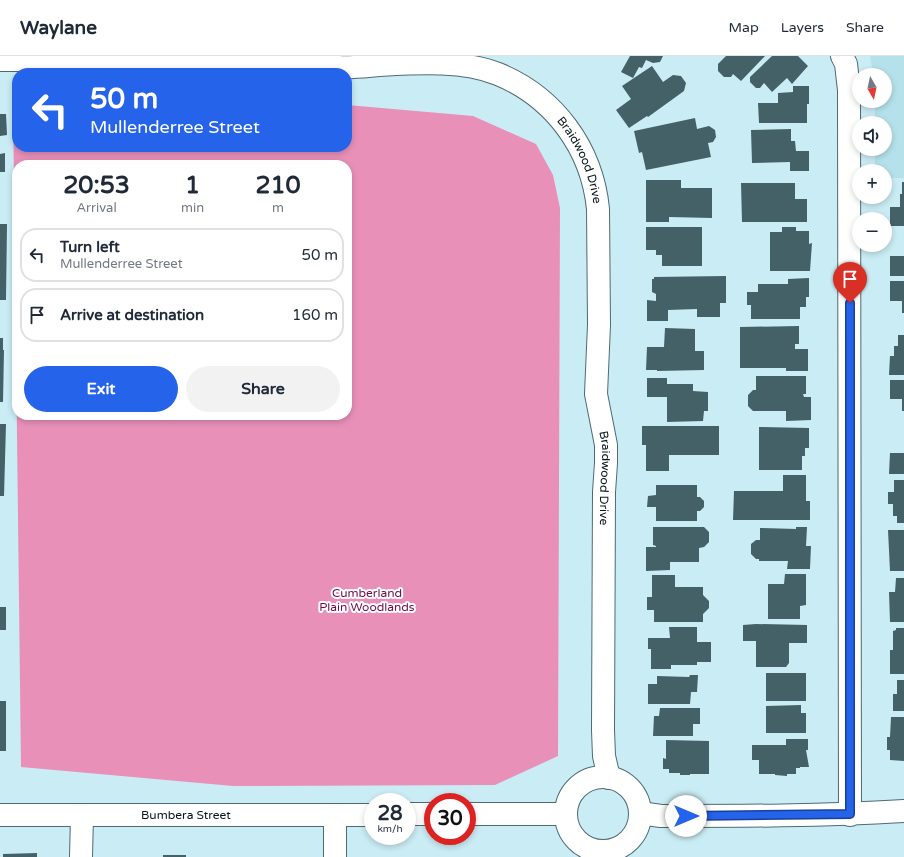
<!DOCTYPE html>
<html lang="en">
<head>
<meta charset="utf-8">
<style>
	:root { --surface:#fff; --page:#f2f2f3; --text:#1f2937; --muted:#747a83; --line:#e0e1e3; --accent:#2563eb }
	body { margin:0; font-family:"Varela Round",sans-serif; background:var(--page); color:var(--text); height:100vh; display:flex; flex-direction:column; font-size:15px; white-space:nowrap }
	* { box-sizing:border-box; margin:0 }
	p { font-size:13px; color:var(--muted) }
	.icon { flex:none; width:22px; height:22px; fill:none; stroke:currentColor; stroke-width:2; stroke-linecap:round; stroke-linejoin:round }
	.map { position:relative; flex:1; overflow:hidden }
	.side { position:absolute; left:12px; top:104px; width:340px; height:260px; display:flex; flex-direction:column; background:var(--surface); border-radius:16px; box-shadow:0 2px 6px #0003 }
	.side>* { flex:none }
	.guide { position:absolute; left:12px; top:12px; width:340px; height:84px; border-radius:16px; box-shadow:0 2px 6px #0003; background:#2563eb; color:#fff; overflow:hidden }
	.needle { width:26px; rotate:171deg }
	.fabs { position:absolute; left:852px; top:12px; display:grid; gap:8px }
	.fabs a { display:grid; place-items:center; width:40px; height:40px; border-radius:50%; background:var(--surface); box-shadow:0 2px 6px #0003; font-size:20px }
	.speed { position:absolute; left:364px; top:737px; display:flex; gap:8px; font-size:20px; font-weight:700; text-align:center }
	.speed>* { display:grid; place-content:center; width:52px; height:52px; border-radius:50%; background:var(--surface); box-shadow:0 2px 6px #0003; line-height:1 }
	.speed small { font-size:10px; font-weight:400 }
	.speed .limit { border:6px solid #d22; background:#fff; color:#111 }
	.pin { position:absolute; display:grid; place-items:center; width:34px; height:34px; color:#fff; margin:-41px -17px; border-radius:50% 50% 50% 0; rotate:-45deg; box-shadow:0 0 4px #0007 }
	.pin .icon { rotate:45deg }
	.me { position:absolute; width:44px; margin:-22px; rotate:90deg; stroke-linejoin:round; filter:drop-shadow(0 0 3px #0008) }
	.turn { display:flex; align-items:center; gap:14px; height:84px; padding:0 12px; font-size:18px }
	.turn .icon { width:52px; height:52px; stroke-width:2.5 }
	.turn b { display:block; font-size:28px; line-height:34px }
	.eta { display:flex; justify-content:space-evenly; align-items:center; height:68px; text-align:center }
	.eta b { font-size:24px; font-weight:800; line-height:28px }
	.primary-button { display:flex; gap:8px; margin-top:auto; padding:8px 12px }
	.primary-button a { flex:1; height:46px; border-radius:24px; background:var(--accent); color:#fff; font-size:16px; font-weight:800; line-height:46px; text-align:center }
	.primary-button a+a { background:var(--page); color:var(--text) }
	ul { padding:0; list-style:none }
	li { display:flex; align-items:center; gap:12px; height:54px; margin:0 8px 6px; padding:0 4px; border:2px solid var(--line); border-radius:16px }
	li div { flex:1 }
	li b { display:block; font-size:15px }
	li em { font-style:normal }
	header { display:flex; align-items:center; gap:24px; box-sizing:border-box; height:56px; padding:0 20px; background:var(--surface); border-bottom:1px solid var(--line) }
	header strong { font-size:19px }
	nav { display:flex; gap:22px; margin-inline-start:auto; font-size:14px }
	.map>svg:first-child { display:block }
	.built { fill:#b5e1eb }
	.forest { fill:#e890b8; fill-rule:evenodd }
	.building { fill:#436167 }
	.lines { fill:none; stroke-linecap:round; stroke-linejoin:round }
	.minor-casing { stroke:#4d6b72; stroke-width:24 }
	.tertiary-casing { stroke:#4d6b72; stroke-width:24 }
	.minor { stroke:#fff; stroke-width:22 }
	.tertiary { stroke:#fff; stroke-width:22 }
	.route-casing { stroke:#184099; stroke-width:10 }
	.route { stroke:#2563eb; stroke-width:7 }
	.labels { text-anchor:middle; stroke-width:4; stroke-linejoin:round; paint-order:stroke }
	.street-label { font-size:12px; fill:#081517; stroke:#fff }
	.park-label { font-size:12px; fill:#740b49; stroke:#fff }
</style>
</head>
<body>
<header>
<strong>Waylane</strong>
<nav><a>Map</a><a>Layers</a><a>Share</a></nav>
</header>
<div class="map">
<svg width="904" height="801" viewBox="0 0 904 801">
	<rect width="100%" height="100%" fill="#caecf4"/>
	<!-- built -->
	<polygon class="built" points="870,0 904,0 904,122 885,122 885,115 875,115 875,93 885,93 885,67 875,67 875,45 885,45 885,19 873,19"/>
	<!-- forest -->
	<path class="forest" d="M13 47H17V91H347V49L473 60 536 88 553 119 560 152 558 700 495 729 233 730 21 711ZM17 109H347V359H17Z"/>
	<!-- building -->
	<g class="building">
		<polygon points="630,0 663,0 660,6 653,7 646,4 642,12 639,11 633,22 621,16"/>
		<polygon points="726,0 765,0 741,25 733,18 731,21 724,21 718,15 718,8"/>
		<polygon points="772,0 798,0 808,10 792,28 787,22 772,36 764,27 760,32 756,32 750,26 750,21"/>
		<polygon points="652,10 663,26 673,19 681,20 686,27 684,35 648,61 647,60 629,72 616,54 631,43 622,30"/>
		<polygon points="793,30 809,30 809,48 807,48 807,67 759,67 758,47 778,47 778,37 793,36"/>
		<polygon points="0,58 6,58 7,79 0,80"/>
		<polygon points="695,62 697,73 709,70 715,74 716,81 713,86 708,87 711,101 646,114 642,96 639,97 634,75"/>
		<polygon points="791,73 791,85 795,85 796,95 809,95 809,115 790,115 790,106 752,107 751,74"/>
		<polygon points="5,97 5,116 0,116 0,98"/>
		<polygon points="646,124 681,124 681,132 712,132 712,162 669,161 669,166 646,166"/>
		<polygon points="902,126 904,126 904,170 890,170 890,151 900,151 900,138 902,138"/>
		<polygon points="741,127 795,127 795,143 807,143 807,166 742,166"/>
		<polygon points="0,168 7,168 6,244 0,244"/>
		<polygon points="646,171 702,171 702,210 662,210 662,199 656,199 656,194 646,194"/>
		<polygon points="782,171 796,171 796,175 809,175 809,188 812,187 810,215 770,215 770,176 782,176"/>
		<rect x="890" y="200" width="14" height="20"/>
		<polygon points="726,220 726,247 720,247 720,261 697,261 697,253 668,254 668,265 647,265 647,244 656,245 656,238 652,236 652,223 654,223 654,221"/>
		<polygon points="809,222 809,241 806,241 806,251 800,251 800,263 751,263 751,249 747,249 747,236 758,236 758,228 788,228 788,223"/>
		<polygon points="890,225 904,225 904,257 902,257 902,245 890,245"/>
		<polygon points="799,270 799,288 795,288 795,293 808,293 808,315 786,315 786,312 740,312 740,271"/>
		<polygon points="665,272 695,273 695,295 704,295 704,314 657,315 657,314 646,314 647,291 664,291"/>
		<polygon points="898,279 904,279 904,319 889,319 890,300 894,300 894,290 898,290"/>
		<polygon points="0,282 3,282 3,294 4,294 3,346 0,346"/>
		<polygon points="756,320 806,320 806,338 803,338 804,341 811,341 811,364 786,365 786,355 753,355 748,350 748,339 753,334 756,334"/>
		<polygon points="647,322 667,322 667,328 693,328 693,335 708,336 708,355 704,355 703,365 667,366 667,341 647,341"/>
		<polygon points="890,324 904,324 904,355 902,355 902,343 890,343"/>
		<polygon points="0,368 6,368 4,440 0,440"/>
		<polygon points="642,370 719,370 719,399 669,399 669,415 646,415 646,389 642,389"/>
		<polygon points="759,371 809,372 809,392 805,392 805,400 802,400 802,414 759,414"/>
		<polygon points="890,397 904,397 904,418 889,418"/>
		<polygon points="783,419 806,419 806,445 810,445 810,464 733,464 734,435 783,435"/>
		<polygon points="894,424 904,424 904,467 897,467 897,460 893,460 893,448 888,448 888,436 894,436"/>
		<polygon points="656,429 697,429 697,441 700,441 704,445 704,451 700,455 697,455 697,465 656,465 656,451 647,451 648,440 656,439"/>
		<polygon points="653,471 704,471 709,476 709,486 704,491 699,492 699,506 670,506 670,514 646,515 646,491 656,491 656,490 653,489"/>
		<polygon points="796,471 807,471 806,490 811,490 810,513 787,513 788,505 759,505 759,503 756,503 751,498 751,488 756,484 760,484 760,472 796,473"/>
		<polygon points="888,474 904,474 904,515 890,515"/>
		<polygon points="785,518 806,518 806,549 800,550 800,563 768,563 768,528 784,528"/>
		<polygon points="652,519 675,519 675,531 703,531 703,539 709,545 709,552 703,558 703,566 654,566 654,554 647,554 647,541 652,541"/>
		<polygon points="896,522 904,522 904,566 890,566 889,536 895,536"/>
		<rect x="0" y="551" width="6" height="23"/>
		<polygon points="756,568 807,569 807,587 789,587 789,607 786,611 756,611 756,585 743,585 743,569"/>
		<polygon points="669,571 697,571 697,586 711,586 711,606 697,606 697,609 671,609 671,613 651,613 651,593 648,593 648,582 670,582"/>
		<polygon points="896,572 904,572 904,618 890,618 890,594 893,594 893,575 896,574"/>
		<rect x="766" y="617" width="40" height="28"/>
		<polygon points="690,619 698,619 697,636 691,636 690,648 648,648 648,628 657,628 657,620 689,621"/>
		<polygon points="897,624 904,624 904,655 893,655 893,638 897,638"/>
		<rect x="0" y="645" width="6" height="50"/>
		<polygon points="801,649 801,657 806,657 806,677 766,677 766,650"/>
		<polygon points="660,652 700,652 700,668 693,668 693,680 653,680 654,660 659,660"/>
		<polygon points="891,661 904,661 904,705 890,704 890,694 887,694 887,681 890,681"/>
		<polygon points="786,683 808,683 808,694 806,694 809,711 800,711 800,712 796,712 796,718 787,718 787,720 775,719 775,718 759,718 759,704 752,704 752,689 786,689"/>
		<polygon points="666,684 709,685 709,718 690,718 690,719 680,719 680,717 669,717 669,713 663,713 663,702 666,703"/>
		<polygon points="37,797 37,801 3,801 3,798"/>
		<rect x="163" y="799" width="23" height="2"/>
	</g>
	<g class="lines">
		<defs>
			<g id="minor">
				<polyline points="842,0 846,8 849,34 850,759"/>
				<path d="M640 757 661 760C742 760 823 760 904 755"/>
				<polyline points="407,758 433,758"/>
				<polyline points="467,758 566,758"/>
				<path id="s1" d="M0 759H373"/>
				<polyline points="81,801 82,759"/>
				<polyline points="335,801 335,759"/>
			</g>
			<g id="tertiary">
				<path id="s2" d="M0 4C73 4 145 4 218 4 231 4 245 4 258 3 271 3 283 0 296 2 310 3 324 10 339 11 352 12 367 10 380 9 417 7 463 4 498 18 554 41 592 92 598 153L599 269 596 338 606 389V407L604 436 603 674 604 700 609 722"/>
				<circle cx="603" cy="758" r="37"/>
			</g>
		</defs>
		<!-- minor casing -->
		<use href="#minor" class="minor-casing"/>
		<!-- tertiary casing -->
		<use href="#tertiary" class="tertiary-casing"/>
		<!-- minor -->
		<use href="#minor" class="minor"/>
		<!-- tertiary -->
		<use href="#tertiary" class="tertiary"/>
	</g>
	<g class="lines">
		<defs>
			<polyline id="route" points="686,760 850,758 850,247"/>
		</defs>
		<!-- route casing -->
		<use href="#route" class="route-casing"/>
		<!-- route -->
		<use href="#route" class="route"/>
	</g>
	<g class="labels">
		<!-- street labels -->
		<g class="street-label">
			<text dy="4" stroke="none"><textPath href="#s2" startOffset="624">Braidwood Drive</textPath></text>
			<text dy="4" stroke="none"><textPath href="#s2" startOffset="947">Braidwood Drive</textPath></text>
			<text dy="4" stroke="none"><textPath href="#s1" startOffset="186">Bumbera Street</textPath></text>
		</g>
		<!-- park labels -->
		<g class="park-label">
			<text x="367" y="541">Cumberland<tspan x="367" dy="14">Plain Woodlands</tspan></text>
		</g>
	</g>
</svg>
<div class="fabs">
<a><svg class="needle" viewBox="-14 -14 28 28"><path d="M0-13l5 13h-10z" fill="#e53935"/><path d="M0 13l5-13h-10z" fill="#747a83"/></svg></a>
<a><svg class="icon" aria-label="sound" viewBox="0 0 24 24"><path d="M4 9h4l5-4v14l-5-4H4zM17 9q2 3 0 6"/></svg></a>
<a>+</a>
<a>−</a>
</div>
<div class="speed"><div>28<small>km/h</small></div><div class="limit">30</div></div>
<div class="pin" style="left:850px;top:247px;background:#d93025"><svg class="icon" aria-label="arrive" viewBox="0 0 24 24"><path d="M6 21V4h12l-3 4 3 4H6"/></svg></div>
<svg class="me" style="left:686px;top:760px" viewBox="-20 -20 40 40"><circle r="19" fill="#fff"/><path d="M0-13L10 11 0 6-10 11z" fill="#2563eb"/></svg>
<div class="guide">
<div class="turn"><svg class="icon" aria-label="left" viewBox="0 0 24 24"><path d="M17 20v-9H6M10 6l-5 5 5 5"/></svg><div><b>50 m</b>Mullenderree Street</div></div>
</div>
<section class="side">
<div class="eta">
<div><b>20:53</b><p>Arrival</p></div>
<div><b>1</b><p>min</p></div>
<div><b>210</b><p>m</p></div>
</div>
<ul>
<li><svg class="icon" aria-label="left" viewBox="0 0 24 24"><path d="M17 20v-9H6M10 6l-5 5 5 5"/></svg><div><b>Turn left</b><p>Mullenderree Street</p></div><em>50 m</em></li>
<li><svg class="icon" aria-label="arrive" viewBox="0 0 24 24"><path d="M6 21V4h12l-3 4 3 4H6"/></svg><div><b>Arrive at destination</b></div><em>160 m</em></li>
</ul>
<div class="primary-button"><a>Exit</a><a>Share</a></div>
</section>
</div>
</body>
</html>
